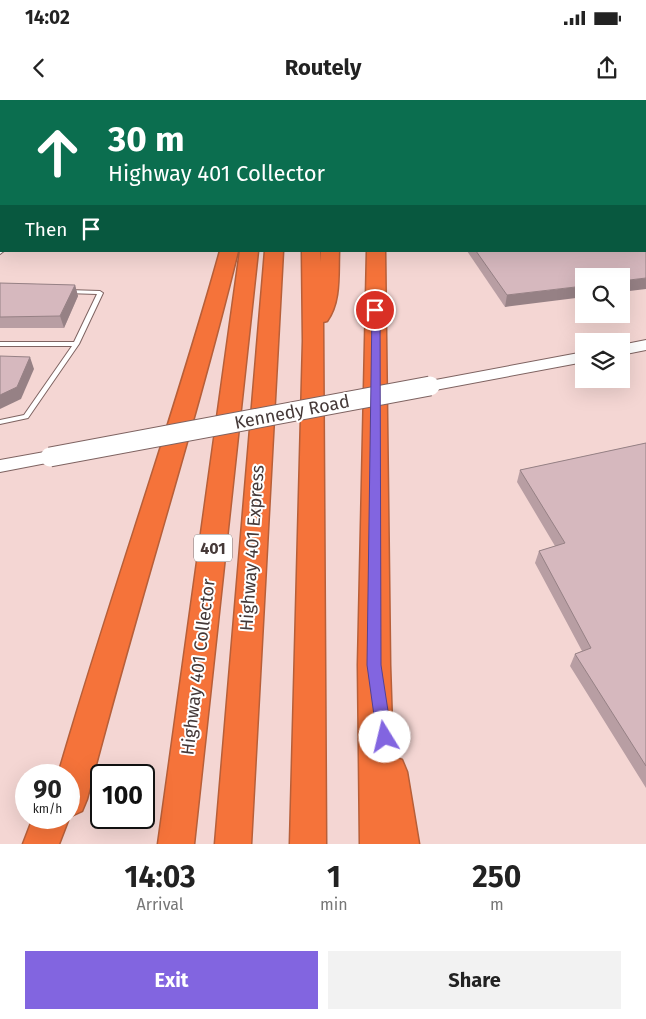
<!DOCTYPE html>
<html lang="en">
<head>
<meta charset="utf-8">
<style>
	:root { --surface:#fff; --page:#f2f2f2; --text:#222; --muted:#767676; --accent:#8265e0 }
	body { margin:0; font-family:"Fira Sans",sans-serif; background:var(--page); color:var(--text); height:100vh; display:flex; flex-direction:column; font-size:19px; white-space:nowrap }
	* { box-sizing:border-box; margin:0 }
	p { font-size:16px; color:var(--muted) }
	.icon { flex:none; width:28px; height:28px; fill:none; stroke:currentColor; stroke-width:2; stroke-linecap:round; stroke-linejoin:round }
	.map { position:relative; height:744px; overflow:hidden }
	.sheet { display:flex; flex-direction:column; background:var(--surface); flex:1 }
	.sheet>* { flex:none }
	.top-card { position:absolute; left:0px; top:0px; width:646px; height:152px; box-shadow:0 5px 20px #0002; background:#0b6e4f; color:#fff; overflow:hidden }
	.controls { position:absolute; left:575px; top:168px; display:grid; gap:10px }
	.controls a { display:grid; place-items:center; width:55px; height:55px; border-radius:0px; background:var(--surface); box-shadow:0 5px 20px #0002; font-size:25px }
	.speed { position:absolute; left:15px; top:664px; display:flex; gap:10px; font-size:25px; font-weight:700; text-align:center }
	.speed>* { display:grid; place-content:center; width:65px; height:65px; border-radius:50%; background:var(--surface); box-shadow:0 5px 20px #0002; line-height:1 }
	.speed small { font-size:12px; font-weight:400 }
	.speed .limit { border:2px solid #111; border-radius:8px; background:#fff; color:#111 }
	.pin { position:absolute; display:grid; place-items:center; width:42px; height:42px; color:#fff; margin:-21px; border:2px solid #fff; border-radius:50%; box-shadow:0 1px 5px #0007 }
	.me { position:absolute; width:55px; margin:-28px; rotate:351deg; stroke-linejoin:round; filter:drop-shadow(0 0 4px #0008) }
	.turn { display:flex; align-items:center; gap:18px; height:105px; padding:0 25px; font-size:22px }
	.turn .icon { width:65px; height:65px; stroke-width:2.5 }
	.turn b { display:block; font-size:35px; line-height:42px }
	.then { display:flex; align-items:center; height:48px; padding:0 25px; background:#0003; gap:10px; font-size:19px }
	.eta { display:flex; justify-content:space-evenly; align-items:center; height:85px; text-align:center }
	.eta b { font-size:30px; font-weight:700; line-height:35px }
	.action { display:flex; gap:10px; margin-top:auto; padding:10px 25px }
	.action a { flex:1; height:58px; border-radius:0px; background:var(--accent); color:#fff; font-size:20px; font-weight:700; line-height:58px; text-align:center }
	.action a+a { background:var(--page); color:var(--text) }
	.status { display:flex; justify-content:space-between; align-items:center; height:35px; padding:0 25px; background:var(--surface); direction:ltr }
	.status svg { height:14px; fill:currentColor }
	header { display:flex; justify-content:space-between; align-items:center; height:65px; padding:0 25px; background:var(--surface); font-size:22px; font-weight:700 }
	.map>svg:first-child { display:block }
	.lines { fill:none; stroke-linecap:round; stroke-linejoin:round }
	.lane-casing { stroke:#7e6361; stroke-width:2 }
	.street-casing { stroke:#7e6361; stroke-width:2 }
	.secondary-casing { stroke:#7e6361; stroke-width:2 }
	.highway-casing { stroke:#b75f39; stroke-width:3 }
	.lane { fill:#fff; fill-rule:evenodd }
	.street { fill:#fff; fill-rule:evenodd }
	.secondary { fill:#fff; fill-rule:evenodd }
	.highway { fill:#f5733a; fill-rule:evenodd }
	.secondary-bridge-casing { stroke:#7e6361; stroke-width:21; stroke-linecap:butt }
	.secondary-bridge { stroke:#fff; stroke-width:19 }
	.wall { fill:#b89ea3 }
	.shaded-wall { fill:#968185 }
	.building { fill:#d6b8be; stroke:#968185 }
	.route { fill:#8265e0; stroke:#544292 }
	.labels { text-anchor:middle; stroke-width:4; stroke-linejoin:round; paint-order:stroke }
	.shield { fill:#fff; stroke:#7d7474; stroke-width:1 }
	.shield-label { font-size:16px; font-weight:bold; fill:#453938 }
	.street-label { font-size:18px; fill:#453938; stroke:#fff }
</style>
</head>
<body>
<div class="status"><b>14:02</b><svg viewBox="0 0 49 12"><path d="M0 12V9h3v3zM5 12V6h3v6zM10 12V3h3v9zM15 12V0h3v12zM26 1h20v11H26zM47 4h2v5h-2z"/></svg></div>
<header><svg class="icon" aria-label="back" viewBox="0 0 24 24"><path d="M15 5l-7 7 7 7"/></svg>Routely<svg class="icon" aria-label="share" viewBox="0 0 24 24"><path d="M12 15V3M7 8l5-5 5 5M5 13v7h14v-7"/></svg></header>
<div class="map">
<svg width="646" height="744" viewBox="0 0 646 744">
	<rect width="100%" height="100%" fill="#f4d6d3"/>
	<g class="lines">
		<defs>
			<g id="lane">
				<polygon points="103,0 107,0 106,1 102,1"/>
				<rect x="459" y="0" width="4" height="1"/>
				<rect x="604" y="0" width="4" height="1"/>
				<rect x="645" y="24" width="1" height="2"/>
				<rect x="645" y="79" width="1" height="4"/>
				<rect x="0" y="92" width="1" height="2"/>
				<rect x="645" y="95" width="1" height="2"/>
				<polygon points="0,150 1,150 1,151 4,151 0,154"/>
				<polygon points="68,190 100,191 103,193 79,244 28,318 0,324 0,320 24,315 72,246 0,246 0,242 74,242 97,194 66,193 65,192"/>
			</g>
			<g id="street">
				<polygon points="619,0 627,0 628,1 620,1"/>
				<rect x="645" y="39" width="1" height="6"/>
			</g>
			<g id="secondary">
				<polygon points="646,240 646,250 621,255 621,245"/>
				<polygon points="584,252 584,262 430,291 424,290 422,286 424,282 430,281"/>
				<polygon points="50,351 57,353 59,357 57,361 0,372 0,360"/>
			</g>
			<g id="highway">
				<polygon points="253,0 267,0 267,1 254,1"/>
				<polygon points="305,0 319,0 319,1 306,1"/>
				<polygon points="328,0 342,0 342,1 329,1"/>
				<polygon points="372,0 386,0 386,1 373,1"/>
				<path d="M220 151H238C193 335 134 515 87 699L82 711 69 717V675H58C109 499 171 327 220 151Z"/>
				<polygon points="240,151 258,151 194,744 158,744"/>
				<polygon points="265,151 283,151 251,744 215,744"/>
				<path d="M302 151H320V162L321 151H339C338 174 341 202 327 221L323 222 326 744H290L303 241Z"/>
				<polygon points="367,151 385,151 390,565 393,657 402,660 407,672 419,744 360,744 358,565"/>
				<polygon points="69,717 69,718 59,744 23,744 33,718"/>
			</g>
		</defs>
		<!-- lane casing -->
		<use href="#lane" class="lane-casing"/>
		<!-- street casing -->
		<use href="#street" class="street-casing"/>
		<!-- secondary casing -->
		<use href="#secondary" class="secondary-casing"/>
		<!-- highway casing -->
		<use href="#highway" class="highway-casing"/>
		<!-- lane -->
		<use href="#lane" class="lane"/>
		<!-- street -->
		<use href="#street" class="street"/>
		<!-- secondary -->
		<use href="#secondary" class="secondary"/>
		<!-- highway -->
		<use href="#highway" class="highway"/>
		<defs>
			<polyline id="secondary-bridge" points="50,357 430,286"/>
		</defs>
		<!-- secondary-bridge casing -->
		<use href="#secondary-bridge" class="secondary-bridge-casing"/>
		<!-- secondary-bridge -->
		<use href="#secondary-bridge" class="secondary-bridge"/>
	</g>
	<!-- wall -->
	<g class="wall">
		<polygon points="1,6 1,53 0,53 0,7"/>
		<polygon points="467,151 645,151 505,207"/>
		<polygon points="0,183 75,185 78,196 64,228 0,228"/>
		<polygon points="646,343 646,688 570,566 575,554 582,551 535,463 539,451 555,446 517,382 520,370"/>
	</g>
	<!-- shaded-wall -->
	<g class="shaded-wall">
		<polygon points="1,99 1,115 0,117 0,101"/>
		<polygon points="646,178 646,189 621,192 621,181"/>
		<polygon points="75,185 78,196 64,228 60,216"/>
		<polygon points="584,186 584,197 505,207 507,195"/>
		<polygon points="30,257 34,269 21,299 0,309 0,295"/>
	</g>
	<!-- building -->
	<g class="building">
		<polygon points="475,0 599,0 600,1 475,1"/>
		<polygon points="1,6 1,43 0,43 0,7"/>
		<polygon points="645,108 646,109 646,178 621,181 621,176 584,176 584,186 507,195 476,151 645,151"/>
		<polygon points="0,183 75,185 60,216 0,217"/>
		<polygon points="0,256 30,257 17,287 0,295"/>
		<polygon points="646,343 646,666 575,554 591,548 539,451 565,443 520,370"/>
	</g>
	<!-- route -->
	<polygon class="route" points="372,208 375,208 380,210 381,565 392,637 390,642 385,644 379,642 377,637 367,565"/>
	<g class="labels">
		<!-- shield labels -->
		<rect class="shield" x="194" y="434.5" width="38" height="27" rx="4"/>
		<g class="shield-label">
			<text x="213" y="454">401</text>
		</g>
		<!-- street labels -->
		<g class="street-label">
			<text transform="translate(292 312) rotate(-11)" y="6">Kennedy Road</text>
			<text transform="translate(252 448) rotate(-86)" y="6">Highway 401 Express</text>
			<text transform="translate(198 567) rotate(-83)" y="6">Highway 401 Collector</text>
		</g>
	</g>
</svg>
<div class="controls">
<a><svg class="icon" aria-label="search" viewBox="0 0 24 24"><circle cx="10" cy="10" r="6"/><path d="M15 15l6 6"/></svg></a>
<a><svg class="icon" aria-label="layers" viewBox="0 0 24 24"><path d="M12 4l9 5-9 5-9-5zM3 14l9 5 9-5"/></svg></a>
</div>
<div class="speed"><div>90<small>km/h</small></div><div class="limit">100</div></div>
<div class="pin" style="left:375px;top:210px;background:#d93025"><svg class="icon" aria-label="arrive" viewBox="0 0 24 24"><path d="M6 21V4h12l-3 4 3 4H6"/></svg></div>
<svg class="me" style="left:385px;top:637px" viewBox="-20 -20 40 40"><circle r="19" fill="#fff"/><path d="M0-13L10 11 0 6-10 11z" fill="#8265e0"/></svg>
<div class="top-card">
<div class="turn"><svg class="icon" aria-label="ahead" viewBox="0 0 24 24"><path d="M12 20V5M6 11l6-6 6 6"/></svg><div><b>30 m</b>Highway 401 Collector</div></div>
<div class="then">Then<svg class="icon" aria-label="arrive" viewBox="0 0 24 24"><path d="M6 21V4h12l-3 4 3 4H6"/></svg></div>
</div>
</div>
<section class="sheet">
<div class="eta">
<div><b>14:03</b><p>Arrival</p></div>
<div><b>1</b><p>min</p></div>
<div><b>250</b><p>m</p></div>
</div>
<div class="action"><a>Exit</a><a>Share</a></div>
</section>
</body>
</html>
